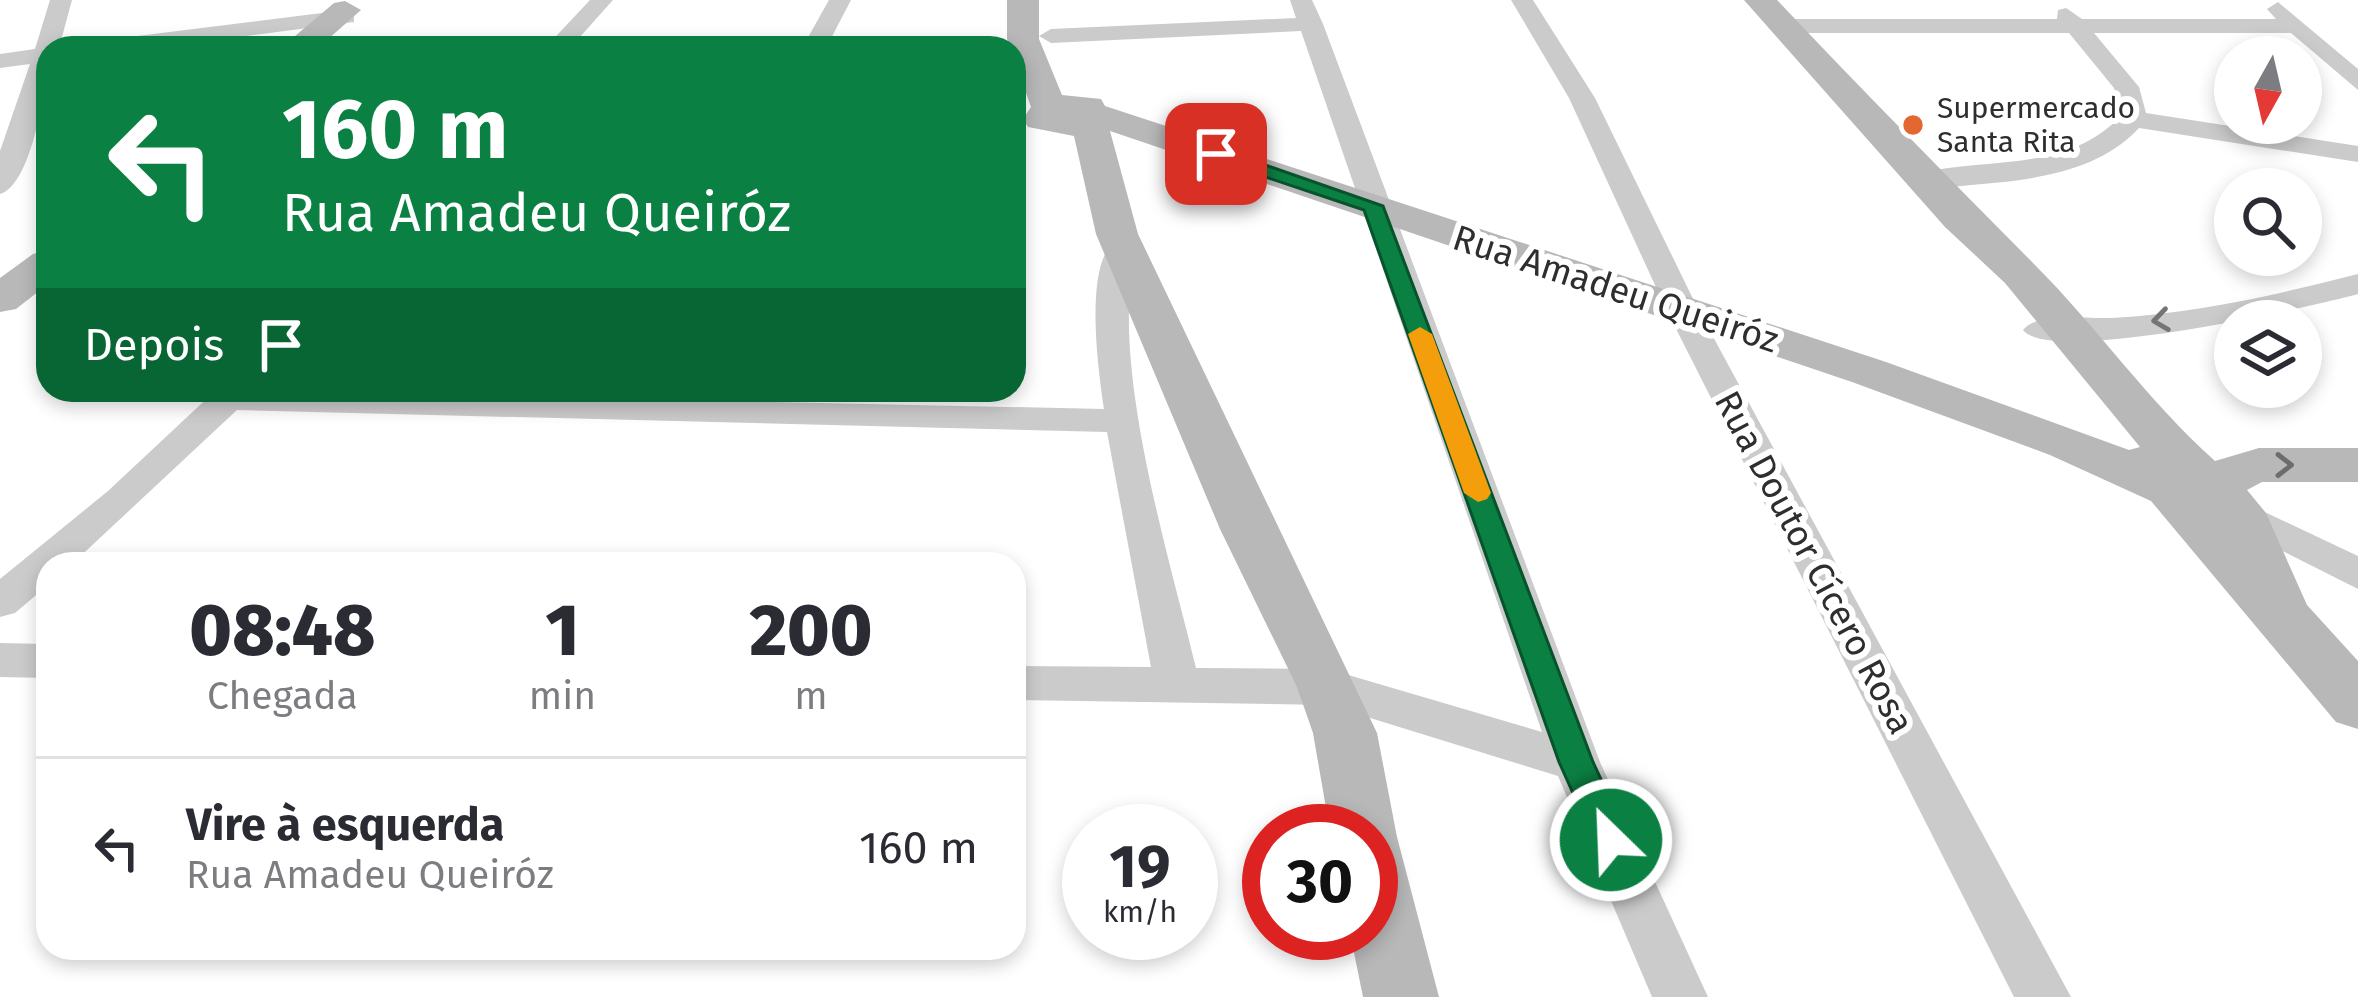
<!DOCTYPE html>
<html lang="pt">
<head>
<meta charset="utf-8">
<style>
	:root { --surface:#fff; --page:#f7f7f7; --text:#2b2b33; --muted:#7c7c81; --line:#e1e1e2 }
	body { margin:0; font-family:"Fira Sans",sans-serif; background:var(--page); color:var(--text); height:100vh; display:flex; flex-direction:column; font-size:45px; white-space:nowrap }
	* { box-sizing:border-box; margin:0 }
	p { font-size:39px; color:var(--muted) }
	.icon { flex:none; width:66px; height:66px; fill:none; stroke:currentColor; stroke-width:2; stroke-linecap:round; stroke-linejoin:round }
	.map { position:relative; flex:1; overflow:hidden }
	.side { position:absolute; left:36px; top:552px; width:990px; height:408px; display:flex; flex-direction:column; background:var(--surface); border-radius:36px; box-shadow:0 6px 18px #0003 }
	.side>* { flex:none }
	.guide { position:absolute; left:36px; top:36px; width:990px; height:366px; border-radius:36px; box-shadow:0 6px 18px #0003; background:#0b8043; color:#fff; overflow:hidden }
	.needle { width:78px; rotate:188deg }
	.controls { position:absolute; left:2214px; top:36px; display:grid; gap:24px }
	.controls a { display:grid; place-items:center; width:108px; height:108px; border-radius:50%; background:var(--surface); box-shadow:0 6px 18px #0003; font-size:60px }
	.speed { position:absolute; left:1062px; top:804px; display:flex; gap:24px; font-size:60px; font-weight:700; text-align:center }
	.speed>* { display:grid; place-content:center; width:156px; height:156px; border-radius:50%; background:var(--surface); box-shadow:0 6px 18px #0003; line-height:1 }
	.speed small { font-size:30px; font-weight:400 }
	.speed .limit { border:18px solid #d22; background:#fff; color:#111 }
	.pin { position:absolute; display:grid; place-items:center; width:102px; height:102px; color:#fff; margin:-51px; border-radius:24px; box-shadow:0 6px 18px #0006 }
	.me { position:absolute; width:132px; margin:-66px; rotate:336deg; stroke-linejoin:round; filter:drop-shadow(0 0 9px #0008) }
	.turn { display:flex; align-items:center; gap:42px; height:252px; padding:0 48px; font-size:54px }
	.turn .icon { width:156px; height:156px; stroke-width:2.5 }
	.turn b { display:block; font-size:84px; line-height:102px }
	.then { display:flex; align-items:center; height:114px; padding:0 48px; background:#0003; gap:24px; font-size:45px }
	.eta { display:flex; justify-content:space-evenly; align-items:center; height:204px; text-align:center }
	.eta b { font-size:72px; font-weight:800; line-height:84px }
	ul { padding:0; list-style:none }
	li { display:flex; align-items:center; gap:36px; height:180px; padding:0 48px; border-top:3px solid var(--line) }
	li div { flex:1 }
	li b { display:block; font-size:45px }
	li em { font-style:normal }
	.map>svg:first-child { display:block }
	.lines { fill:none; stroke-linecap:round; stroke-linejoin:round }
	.street { fill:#cbcbcb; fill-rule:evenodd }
	.secondary { fill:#b8b8b8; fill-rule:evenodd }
	.oneway { stroke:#757575 }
	.oneway2 { stroke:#6c6c6c }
	.route { fill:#0b8043; stroke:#07532c; stroke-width:3 }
	.slow { fill:#f59e0b }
	.poi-dot { fill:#e46731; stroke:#fff; stroke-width:4.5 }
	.labels { text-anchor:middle; stroke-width:12; stroke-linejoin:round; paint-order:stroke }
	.far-poi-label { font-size:30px; fill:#2e2e2e; stroke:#fff; text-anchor:start }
	.street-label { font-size:36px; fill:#2e2e2e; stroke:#fff }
</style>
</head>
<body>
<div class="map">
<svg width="2358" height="997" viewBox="0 0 2358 997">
	<rect width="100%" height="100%" fill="#fff"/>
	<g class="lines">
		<!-- street -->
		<g class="street">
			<path d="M50 0H72L59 48H48C48 79 33 185 0 194V151L30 64 0 68V54L35 49Z"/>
			<polygon points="590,0 613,0 570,48 545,48"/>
			<polygon points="829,0 851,0 826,48 802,48"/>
			<path d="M1290 0H1312L1323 24 1600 762 1708 997H1652L1558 776 1328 705 1014 700V666L1151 667 1107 432 237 410 72 564H48V585L15 613 0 617V579L108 491 216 390 1104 409C1099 375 1080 248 1123 238L1138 247C1105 351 1170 559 1196 668L1328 669 1542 732 1301 31 1051 43 1039 36 1051 29 1296 18Z"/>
			<polygon points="1511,0 1533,0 1595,98 1698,309 2071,997 2014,997 1666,309 1569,98"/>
			<path d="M2278 2 2358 69V90L2291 33H2094L2139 87 2146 113 2358 146V162L2139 128C2087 184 1998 181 1927 189L1913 180 1917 174C1988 156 2065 174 2121 116L2114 88 2069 33H1783L1771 26 1783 19H2057L2058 10 2066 8 2082 19H2276L2267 9Z"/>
			<polygon points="346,10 354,12 354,22 154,48 85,48 97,41"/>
			<path d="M2358 274V294C2311 307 2051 366 2023 330 2038 311 2089 319 2112 318 2196 313 2277 295 2358 274Z"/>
			<polygon points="2239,500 2358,556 2358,589 2225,522 2219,513 2225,504"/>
			<polygon points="0,643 48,644 48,678 0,677"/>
		</g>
		<!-- secondary -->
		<g class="secondary">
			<path d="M1007 0H1039V39L1062 95 1101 99 1105 106 1886 362 2129 450 2140 447 2005 283 1945 227 1744 0H1777C1862 90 1948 177 2034 264 2097 327 2148 401 2215 461L2259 448H2358V482H2262L2247 490 2266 513 2307 605 2358 661V729L2336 722 2151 501 2050 455 1852 382 1110 131 1138 234 1377 733 1397 837 1439 997H1363L1350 933H1371V831H1330L1313 733 1297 687 1220 529 1096 234 1074 136 1028 127 1023 119 1031 107 1007 39Z"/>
			<polygon points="345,1 361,10 318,48 281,48 334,3"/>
			<polygon points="48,250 48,284 16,309 0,312 0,278 33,254"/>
		</g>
	</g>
	<!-- one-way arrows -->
	<defs><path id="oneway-chevron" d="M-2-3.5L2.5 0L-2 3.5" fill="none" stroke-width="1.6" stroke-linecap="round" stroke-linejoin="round" transform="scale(3)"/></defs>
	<use class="oneway" href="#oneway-chevron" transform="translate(2161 320) rotate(172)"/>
	<use class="oneway2" href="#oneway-chevron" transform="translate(2284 465)"/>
	<!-- route -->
	<polygon class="route" points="1209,150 1222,150 1383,206 1593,762 1629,840 1623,851 1611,855 1599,851 1559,762 1364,210 1209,158"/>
	<!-- slow -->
	<polygon class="slow" points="1420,327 1432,334 1491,493 1487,499 1478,502 1464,493 1408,334"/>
	<!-- markers -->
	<circle class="poi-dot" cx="1913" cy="125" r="12"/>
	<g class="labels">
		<!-- far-poi labels -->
		<g class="far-poi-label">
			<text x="1937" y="118">Supermercado<tspan x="1937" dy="34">Santa Rita</tspan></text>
		</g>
		<!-- street labels -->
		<g class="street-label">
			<text transform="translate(1616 288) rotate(18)" y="13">Rua Amadeu Queiróz</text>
			<text transform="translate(1815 562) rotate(62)" y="13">Rua Doutor Cícero Rosa</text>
		</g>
	</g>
</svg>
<div class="controls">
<a><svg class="needle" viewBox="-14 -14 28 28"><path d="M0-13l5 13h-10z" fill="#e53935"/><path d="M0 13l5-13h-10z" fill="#7c7c81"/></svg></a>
<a><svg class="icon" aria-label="search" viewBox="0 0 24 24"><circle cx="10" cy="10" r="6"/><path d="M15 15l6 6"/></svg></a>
<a><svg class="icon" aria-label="layers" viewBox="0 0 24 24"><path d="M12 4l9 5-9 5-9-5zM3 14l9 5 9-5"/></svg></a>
</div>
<div class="speed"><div>19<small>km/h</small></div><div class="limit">30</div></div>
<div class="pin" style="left:1216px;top:154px;background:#d93025"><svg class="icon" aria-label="arrive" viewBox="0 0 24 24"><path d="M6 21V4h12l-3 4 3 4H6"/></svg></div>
<svg class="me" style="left:1611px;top:840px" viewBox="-20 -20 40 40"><circle r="17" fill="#0b8043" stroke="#fff" stroke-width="3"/><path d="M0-11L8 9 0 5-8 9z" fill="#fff"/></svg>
<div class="guide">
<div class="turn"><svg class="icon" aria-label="left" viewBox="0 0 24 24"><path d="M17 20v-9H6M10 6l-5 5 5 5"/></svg><div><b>160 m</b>Rua Amadeu Queiróz</div></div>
<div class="then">Depois<svg class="icon" aria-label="arrive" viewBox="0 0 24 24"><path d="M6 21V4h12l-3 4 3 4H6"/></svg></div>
</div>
<section class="side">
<div class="eta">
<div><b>08:48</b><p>Chegada</p></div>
<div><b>1</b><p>min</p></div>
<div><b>200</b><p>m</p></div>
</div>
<ul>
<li><svg class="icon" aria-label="left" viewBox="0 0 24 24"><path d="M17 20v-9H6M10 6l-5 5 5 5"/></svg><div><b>Vire à esquerda</b><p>Rua Amadeu Queiróz</p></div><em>160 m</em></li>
</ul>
</section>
</div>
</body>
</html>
